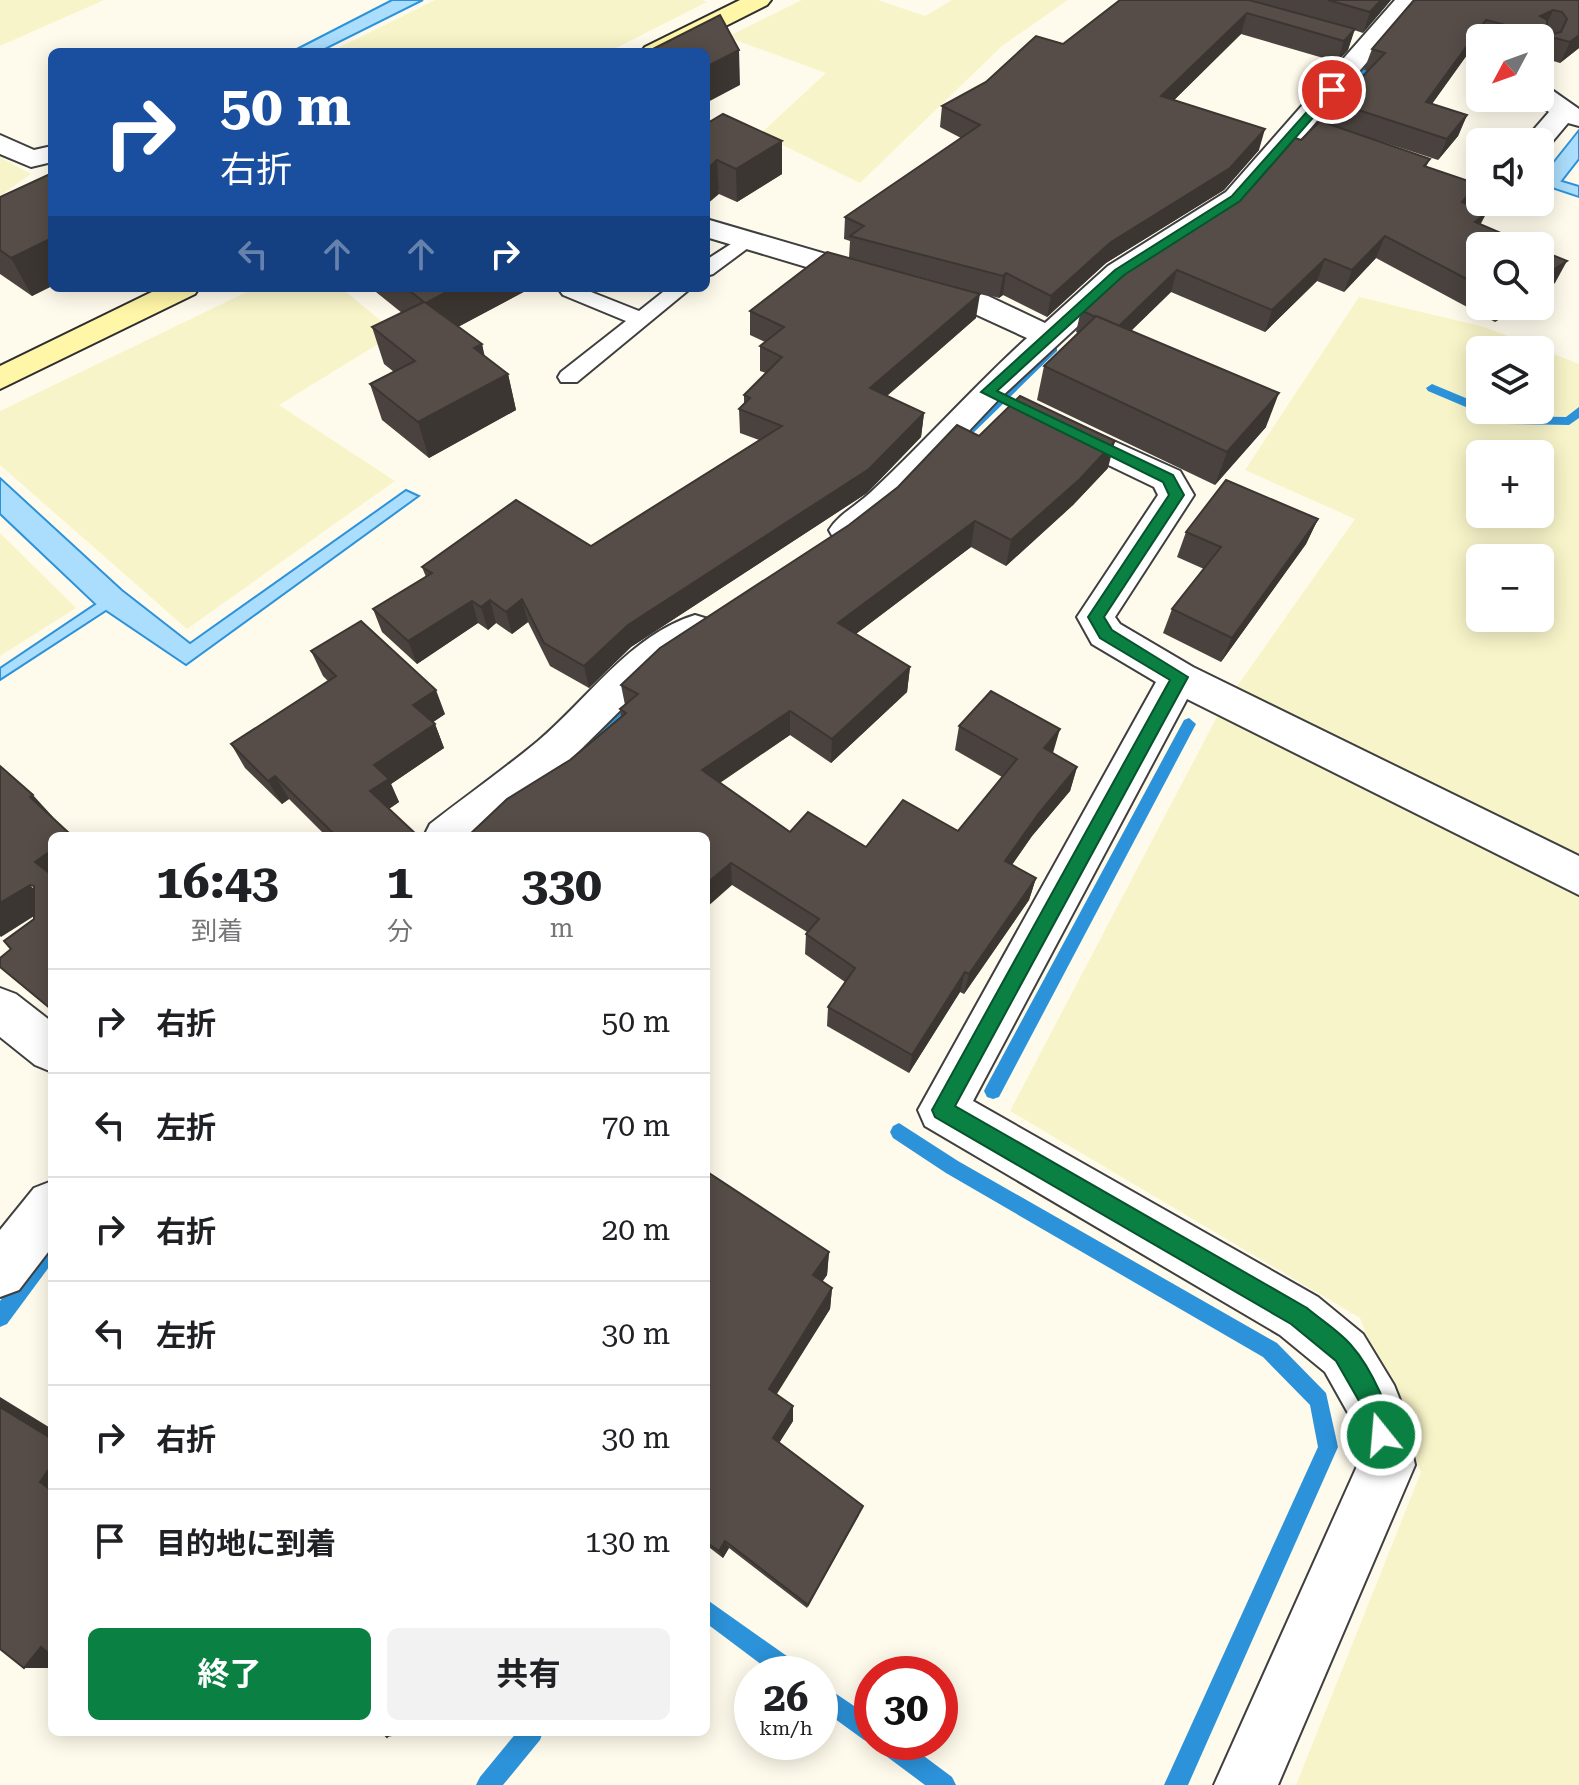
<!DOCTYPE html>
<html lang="ja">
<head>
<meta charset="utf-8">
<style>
	:root { --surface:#fff; --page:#f2f2f2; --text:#202124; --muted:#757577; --line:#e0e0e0; --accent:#0b8043 }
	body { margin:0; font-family:"Roboto Serif","Noto Sans JP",serif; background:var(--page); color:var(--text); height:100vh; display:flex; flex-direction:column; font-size:30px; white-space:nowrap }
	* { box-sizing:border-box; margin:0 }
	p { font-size:26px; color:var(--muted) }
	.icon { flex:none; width:44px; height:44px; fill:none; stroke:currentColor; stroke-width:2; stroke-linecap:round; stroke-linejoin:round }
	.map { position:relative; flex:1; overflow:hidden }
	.sheet { position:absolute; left:48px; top:832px; width:662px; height:904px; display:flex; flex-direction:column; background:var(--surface); border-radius:12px; box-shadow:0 4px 20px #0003 }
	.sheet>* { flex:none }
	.hud { position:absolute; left:48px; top:48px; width:662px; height:244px; border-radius:12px; box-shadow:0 4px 20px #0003; background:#1a4fa0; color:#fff; overflow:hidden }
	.needle { width:52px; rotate:229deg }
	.controls { position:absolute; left:1466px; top:24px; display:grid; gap:16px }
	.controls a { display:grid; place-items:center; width:88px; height:88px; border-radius:12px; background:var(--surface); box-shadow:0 4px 20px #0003; font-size:40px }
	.speed { position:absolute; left:734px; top:1656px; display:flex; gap:16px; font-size:40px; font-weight:700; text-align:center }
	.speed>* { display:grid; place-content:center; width:104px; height:104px; border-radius:50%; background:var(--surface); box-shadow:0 4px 20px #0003; line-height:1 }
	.speed small { font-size:20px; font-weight:400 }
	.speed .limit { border:12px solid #d22; background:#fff; color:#111 }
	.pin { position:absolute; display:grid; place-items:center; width:68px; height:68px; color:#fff; margin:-34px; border:4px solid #fff; border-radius:50%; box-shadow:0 2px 8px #0007 }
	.me { position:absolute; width:88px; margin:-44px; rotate:343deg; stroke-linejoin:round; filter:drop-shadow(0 0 6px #0008) }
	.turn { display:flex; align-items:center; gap:28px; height:168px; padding:0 40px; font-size:36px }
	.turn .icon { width:104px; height:104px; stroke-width:2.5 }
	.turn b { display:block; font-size:56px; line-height:68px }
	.lanes { display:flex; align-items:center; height:76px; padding:0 40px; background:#0003; justify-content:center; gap:40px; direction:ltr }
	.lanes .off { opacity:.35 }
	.eta { display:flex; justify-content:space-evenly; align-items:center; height:136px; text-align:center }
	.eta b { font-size:48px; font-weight:700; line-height:56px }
	.primary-button { display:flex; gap:16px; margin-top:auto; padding:16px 40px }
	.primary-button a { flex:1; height:92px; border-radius:12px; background:var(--accent); color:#fff; font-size:32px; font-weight:700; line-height:92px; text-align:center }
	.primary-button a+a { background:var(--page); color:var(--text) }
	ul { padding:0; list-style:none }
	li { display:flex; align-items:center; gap:24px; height:104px; padding:0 40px; border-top:2px solid var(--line) }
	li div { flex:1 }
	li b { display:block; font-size:30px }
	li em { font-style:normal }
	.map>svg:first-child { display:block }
	.farmland { fill:#f8f4c9; fill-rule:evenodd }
	.water { fill:#abddfc; stroke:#2c92d9; stroke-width:2 }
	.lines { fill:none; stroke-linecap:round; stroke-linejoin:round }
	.stream { fill:#2c92d9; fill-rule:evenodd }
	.lane-casing { stroke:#3f3f3f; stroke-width:4 }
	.street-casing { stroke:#3f3f3f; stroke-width:4 }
	.secondary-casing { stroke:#2e2e2e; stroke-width:4 }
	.lane { fill:#fff; fill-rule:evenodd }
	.street { fill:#fff; fill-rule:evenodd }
	.secondary { fill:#fff6a7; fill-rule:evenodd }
	.wall { fill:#4a423e }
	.shaded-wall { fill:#3c3632 }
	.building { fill:#564d48; stroke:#3c3632; stroke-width:2; fill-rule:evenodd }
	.route { fill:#0b8043; stroke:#07532c; stroke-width:2 }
</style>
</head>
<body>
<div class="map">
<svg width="1579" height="1785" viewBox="0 0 1579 1785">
	<rect width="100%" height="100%" fill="#fffbec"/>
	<!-- farmland -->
	<g class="farmland">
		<polygon points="0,0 104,0 0,46"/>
		<polygon points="435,0 702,0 707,2 608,52 330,52"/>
		<polygon points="802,0 878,0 925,16 952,0 1068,0 1002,46 860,183 760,134 826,73 727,37"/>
		<polygon points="0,157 31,174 0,196"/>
		<polygon points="255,288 341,288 396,333 279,405 395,481 187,629 0,465 0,411"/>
		<path d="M1359 297 1484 327 1579 364V1785H1296L1421 1472 1360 1318 1010 1111 1221 709 1355 519 1245 470ZM1480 350H1540V410H1480ZM1480 454H1540V514H1480ZM1480 558H1540V618H1480Z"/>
		<polygon points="0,533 76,608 0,656"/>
	</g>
	<!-- water -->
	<g class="water">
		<polygon points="392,0 423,0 319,52 291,52"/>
		<polygon points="1579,130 1579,159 1562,181 1579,186 1579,197 1540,184 1540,179"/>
		<polygon points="0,478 122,590 190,643 406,490 419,496 186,665 106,611 0,680 0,668 95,604 0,514"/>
	</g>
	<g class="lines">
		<!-- stream -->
		<g class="stream">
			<polygon points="1377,52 1385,54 1312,138 1306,138 1306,134"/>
			<polygon points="1053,344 1057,345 1057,351 965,441 957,441 957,435 1049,345"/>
			<polygon points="1432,384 1480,404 1480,410 1494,410 1508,416 1566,417 1579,407 1579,418 1569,425 1506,424 1428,391 1426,388"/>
			<polygon points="633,694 638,696 640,700 638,704 594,751 584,751 582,747 584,743 628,696"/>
			<polygon points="1189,718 1196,724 999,1097 993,1099 987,1097 984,1091 987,1085 1184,720"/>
			<polygon points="899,1123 958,1161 1277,1343 1326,1393 1338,1447 1188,1785 1164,1785 1318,1447 1310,1405 1263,1357 946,1173 893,1138 890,1132 893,1126"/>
			<polygon points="52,1238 52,1263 7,1324 0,1327 0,1301 45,1240"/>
			<polygon points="706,1599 801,1666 804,1674 774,1674 706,1623"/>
			<polygon points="820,1683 872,1718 872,1742 905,1742 952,1777 956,1785 925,1785 878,1750 875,1742 872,1743 864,1740 820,1708"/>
			<polygon points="517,1732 543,1732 540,1740 503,1785 476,1785 480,1777"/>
		</g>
		<defs>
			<g id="lane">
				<polygon points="745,235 752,237 755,241 752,245 713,274 706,276 706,260"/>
				<polygon points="562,288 581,288 639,311 668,288 691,288 577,382 561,382 558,377 561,372 626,321 563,295 560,291"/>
			</g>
			<g id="street">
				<path d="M1395 0H1420L1246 204 1130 278 999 399 893 511 860 539 847 542 834 539 829 530C839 514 856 506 870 493 924 443 972 388 1027 338L966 310 850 280 706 237V219L867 266 988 296 1045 323 1108 266 1226 192Z"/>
				<polygon points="1540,86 1549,88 1579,109 1579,126 1568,123 1547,148 1540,149 1540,142 1523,142 1549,112 1530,98 1540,98"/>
				<polygon points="0,135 34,150 52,146 52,162 31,167 0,154"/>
				<polygon points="1058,416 1180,471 1194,495 1115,617 1120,624 1193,667 1579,856 1579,895 1187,699 973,1101 1318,1297 1363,1334 1394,1385 1402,1405 1415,1465 1278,1785 1214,1785 1358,1464 1348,1413 1325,1372 1280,1335 925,1126 918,1110 1156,682 1092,644 1077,617 1158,495 1154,487 1046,435 1041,427 1046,419"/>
				<path d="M695 615 708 619 714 629 708 639 661 670 567 763 476 836H424L430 824C466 796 503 770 538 741 588 699 630 635 695 615Z"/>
				<polygon points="0,988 16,994 52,1022 52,1072 35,1065 0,1037"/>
				<polygon points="52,1181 52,1247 19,1290 0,1297 0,1230 34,1188"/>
			</g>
			<g id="secondary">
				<polygon points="740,0 771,0 767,5 674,52 641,52 645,47"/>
				<polygon points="160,288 199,288 195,294 0,389 0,366"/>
			</g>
		</defs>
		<!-- lane casing -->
		<use href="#lane" class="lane-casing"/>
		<!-- street casing -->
		<use href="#street" class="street-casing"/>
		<!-- secondary casing -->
		<use href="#secondary" class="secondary-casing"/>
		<!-- lane -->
		<use href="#lane" class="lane"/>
		<!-- street -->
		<use href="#street" class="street"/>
		<!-- secondary -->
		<use href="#secondary" class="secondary"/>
	</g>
	<!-- wall -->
	<g class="wall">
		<polygon points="1120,0 1298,14 1251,0 1391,0 1363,33 1354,30 1348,50 1337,62 1241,34 1174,100 1259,150 1224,190 1106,263 1047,317 1003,295 999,298 849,258 850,241 844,239 845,217 961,138 940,127 942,106 1063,44"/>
		<polygon points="1414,0 1579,0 1579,48 1560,63 1540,57 1540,38 1480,38 1480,41 1477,41 1432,104 1467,115 1458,136 1438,160 1352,132 1430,159 1426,167 1477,184 1468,204 1481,224 1480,306 1519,306 1495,322 1376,258 1344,292 1317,281 1265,332 1171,292 1131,331 1266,427 1215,485 1037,400 1044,366 1078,333 1076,332 1081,310 1254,185 1301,140 1330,124 1337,103 1368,71 1364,70 1372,49"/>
		<polygon points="706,124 782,141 782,174 737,202 719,194"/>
		<polygon points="52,173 52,286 32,296 0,274 0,197"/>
		<polygon points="371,288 531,288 458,327 482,344 484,356 508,374 516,410 429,458 382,420 370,384 394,372 384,364 372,327 402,313"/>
		<polygon points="750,311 976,318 887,396 924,413 921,437 867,493 631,647 589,688 550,666 528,622 512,634 496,623 488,630 478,623 417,664 382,632 373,609 426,577 422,567 591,546 759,440 740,433 739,409 744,403 744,395 766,373 760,371 760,346 765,342 750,335"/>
		<polygon points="979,436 1108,468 1073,505 1006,566 971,547 856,634 910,667 907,692 831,763 790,735 720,783 790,832 866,847 958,831 1002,777 955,750 959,726 1053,753 1077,767 1070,791 1032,836 1012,865 1036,878 1029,900 964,994 960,992 909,1073 827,1026 828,1007 845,982 805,954 806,934 807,932 732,885 570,760 621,717 620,709 625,705 621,685 849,525"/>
		<polygon points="1318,519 1306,544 1221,662 1163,633 1172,609 1204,569 1177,557 1186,532"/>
		<polygon points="311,651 445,714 433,722 435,724 444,748 391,784 399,802 389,809 418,836 326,836 289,799 282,804 245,768 231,744 328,681 323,676"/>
		<polygon points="706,1171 829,1252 827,1275 822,1281 832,1288 830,1309 776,1394 793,1421 779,1443 859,1515 807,1608 729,1548 723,1558 706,1545"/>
	</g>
	<!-- shaded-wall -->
	<g class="shaded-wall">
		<polygon points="1381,0 1391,0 1363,33 1370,12"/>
		<polygon points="1553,10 1544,31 1540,16"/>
		<polygon points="1247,13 1241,34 1156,118 1161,96"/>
		<polygon points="1486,20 1477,41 1418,123 1426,102"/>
		<polygon points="1355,29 1348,50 1337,62 1344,41"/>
		<polygon points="1579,35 1579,48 1560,63 1570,42"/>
		<polygon points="739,50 740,85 706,103 706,67"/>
		<polygon points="1467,115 1458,136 1438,160 1447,139"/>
		<polygon points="1265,129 1259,150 1224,190 1106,263 1047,317 1051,296 1111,242"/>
		<polygon points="782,141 782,174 737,202 736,169"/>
		<polygon points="717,160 719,194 706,205 706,170"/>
		<polygon points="1477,184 1467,205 1462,202"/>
		<polygon points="1487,212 1476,233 1475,222"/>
		<polygon points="1385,236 1376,258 1344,292 1352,270"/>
		<polygon points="52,238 52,286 32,296 11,258"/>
		<polygon points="1325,259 1317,281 1265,332 1272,310"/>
		<polygon points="1567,261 1555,283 1540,293 1540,278"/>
		<polygon points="1177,270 1171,292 1111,350 1117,328"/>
		<polygon points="1006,273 1003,295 999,298 1003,276"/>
		<polygon points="454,288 531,288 435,339 426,303"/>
		<polygon points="980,294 976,318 868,412 870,388"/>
		<polygon points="1503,306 1519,306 1495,322"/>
		<polygon points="482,344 490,380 474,348"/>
		<polygon points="508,374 516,410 429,458 418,422"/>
		<polygon points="1279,393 1266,427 1215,485 1227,452"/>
		<polygon points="924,413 921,437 867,493 631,647 589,688 584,666 628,625"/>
		<polygon points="1115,441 1108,468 1073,505 1006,566 1011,540"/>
		<polygon points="1318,519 1306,544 1221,662 1232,638"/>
		<polygon points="975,521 971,547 837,648 838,623"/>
		<polygon points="522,599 528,622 512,634 506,612"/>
		<polygon points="490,600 496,623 488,630 481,607"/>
		<polygon points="472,601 478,623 417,664 408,641"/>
		<polygon points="910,667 907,692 831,763 832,739"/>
		<polygon points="436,690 445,714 423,729 413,705"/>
		<polygon points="790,711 790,735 704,793 702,770"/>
		<polygon points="435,724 444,748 391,784 399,802 381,814 370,791 374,765"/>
		<polygon points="1060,729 1053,753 1044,748"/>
		<polygon points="1077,767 1070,791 1032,836 999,883 1005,861 1039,813"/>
		<polygon points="275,776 289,799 282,804 268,781"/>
		<polygon points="33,795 53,817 50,820 30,797"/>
		<polygon points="52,850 52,880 35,862"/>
		<polygon points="731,863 732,885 706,908 706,884"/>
		<polygon points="1036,878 1029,900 964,994 969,974"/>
		<polygon points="30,885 50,906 1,937 0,936 0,903"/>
		<polygon points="965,972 960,992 909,1073 912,1055"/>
		<polygon points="829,1252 827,1275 812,1297 813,1275"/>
		<polygon points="832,1288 830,1309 770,1405 769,1389"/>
		<polygon points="0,1397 52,1429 52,1439 0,1407"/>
		<polygon points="793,1406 793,1421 774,1451 773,1438"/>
		<polygon points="52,1465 52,1491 40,1482"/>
		<polygon points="725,1541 729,1548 723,1558 719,1551"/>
		<polygon points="41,1647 52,1647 52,1668 24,1668"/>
		<polygon points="391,1732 413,1732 387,1737"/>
	</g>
	<!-- building -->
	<g class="building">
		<polygon points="1120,0 1249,0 1355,29 1344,41 1247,13 1161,96 1265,129 1230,168 1111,242 1051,296 1006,273 1003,276 850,236 864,226 845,217 980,125 942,106 986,82 1036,36 1063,44"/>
		<polygon points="1328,0 1381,0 1370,12"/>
		<path d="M1414 0H1579V35L1570 42 1486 20 1426 102 1467 115 1447 139 1337 103 1385 53 1372 49ZM1553 10 1562 12 1567 19 1561 32 1550 35 1547 32V20L1540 16Z"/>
		<polygon points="720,15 739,50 706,67 706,52 647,52"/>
		<polygon points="723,114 782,141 736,169 717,160 706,170 706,124"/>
		<polygon points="1320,121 1430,159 1424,166 1477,184 1462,202 1487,212 1475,222 1531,246 1480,246 1480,286 1385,236 1352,270 1325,259 1272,310 1177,270 1119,326 1096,316 1095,317 1081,310 1137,259 1254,185 1295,138 1301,140"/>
		<polygon points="52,173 52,238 11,258 0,250 0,197"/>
		<polygon points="1540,250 1567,261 1540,278"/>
		<polygon points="827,252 980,294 870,388 924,413 869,469 628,625 584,666 544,643 522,599 506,612 490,600 481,607 472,601 408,641 373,609 432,573 422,567 516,500 591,546 782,426 739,409 750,398 744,395 782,357 760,346 784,327 750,311"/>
		<polygon points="406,288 454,288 426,303 482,344 474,348 508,374 418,422 370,384 415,361 372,327 424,302"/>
		<polygon points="1096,316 1279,393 1227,452 1044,366"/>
		<polygon points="1020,396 1115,441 1080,479 1011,540 975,521 838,623 910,667 832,739 790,711 702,770 790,832 808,812 866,847 903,800 958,831 1017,759 959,726 991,691 1060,729 1044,748 1077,767 1039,813 1005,861 1036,878 969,974 965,972 912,1055 828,1007 855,968 806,934 819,919 731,863 706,884 706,836 468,836 507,799 570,760 626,713 620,709 638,694 621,685 660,648 849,525 898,487 957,425 979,436"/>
		<polygon points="1226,480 1318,519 1232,638 1172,609 1221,547 1186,532"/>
		<polygon points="361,621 436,690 413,705 435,724 374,765 389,779 370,791 418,836 336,836 275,776 268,781 231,744 336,676 311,651"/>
		<polygon points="0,766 33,795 30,797 71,835 52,836 52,850 35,862 52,875 52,1010 0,967 0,958 11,949 4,941 34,919 34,886 30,885 0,903"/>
		<polygon points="706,1171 829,1252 813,1275 832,1288 769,1389 793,1406 773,1438 863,1506 808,1605 725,1541 719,1551 706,1542"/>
		<polygon points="0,1407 52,1439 52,1465 40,1482 52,1491 52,1656 41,1647 24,1668 0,1649"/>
		<polygon points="382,1732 391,1732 387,1737"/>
	</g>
	<!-- route -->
	<path class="route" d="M1328 88 1337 90 1240 201 1124 275 997 391 1173 475 1184 495 1104 617 1112 630 1188 677 955 1106 1307 1308C1321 1320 1339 1331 1351 1345 1367 1363 1399 1419 1389 1443L1381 1446 1372 1443 1363 1408 1336 1361 1291 1324 935 1117 932 1110 1170 680 1100 638 1088 617 1169 495 1163 482 981 392 1115 270 1232 196Z"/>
</svg>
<div class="controls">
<a><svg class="needle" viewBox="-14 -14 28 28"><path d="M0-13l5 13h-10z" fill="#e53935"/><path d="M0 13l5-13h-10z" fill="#757577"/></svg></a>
<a><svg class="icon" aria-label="sound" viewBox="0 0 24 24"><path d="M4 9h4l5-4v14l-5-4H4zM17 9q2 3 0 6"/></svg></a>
<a><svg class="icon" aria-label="search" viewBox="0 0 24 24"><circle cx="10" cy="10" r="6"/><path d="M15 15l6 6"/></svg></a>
<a><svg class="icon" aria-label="layers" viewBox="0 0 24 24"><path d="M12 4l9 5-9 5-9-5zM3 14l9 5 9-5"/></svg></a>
<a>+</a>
<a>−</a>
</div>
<div class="speed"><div>26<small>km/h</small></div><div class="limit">30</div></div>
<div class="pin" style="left:1332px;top:90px;background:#d93025"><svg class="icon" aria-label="arrive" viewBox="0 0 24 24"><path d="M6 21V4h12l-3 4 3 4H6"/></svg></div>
<svg class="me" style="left:1381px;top:1435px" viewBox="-20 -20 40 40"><circle r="17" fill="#0b8043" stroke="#fff" stroke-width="3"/><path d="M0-11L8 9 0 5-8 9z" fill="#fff"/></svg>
<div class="hud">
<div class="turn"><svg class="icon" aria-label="right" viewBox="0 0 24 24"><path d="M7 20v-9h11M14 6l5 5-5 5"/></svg><div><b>50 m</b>右折</div></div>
<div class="lanes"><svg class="icon off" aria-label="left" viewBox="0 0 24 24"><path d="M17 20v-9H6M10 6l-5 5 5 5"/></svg><svg class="icon off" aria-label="ahead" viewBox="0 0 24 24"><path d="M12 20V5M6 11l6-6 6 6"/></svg><svg class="icon off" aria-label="ahead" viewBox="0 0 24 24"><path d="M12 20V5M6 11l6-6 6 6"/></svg><svg class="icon" aria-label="right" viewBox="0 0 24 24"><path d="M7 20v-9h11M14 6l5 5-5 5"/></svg></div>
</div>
<section class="sheet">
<div class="eta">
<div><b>16:43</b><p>到着</p></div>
<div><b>1</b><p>分</p></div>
<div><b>330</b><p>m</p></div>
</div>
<ul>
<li><svg class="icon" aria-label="right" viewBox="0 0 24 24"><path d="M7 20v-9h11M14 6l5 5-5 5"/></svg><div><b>右折</b></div><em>50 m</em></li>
<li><svg class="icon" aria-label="left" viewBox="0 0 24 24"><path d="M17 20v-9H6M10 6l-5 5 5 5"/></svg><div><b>左折</b></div><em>70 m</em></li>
<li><svg class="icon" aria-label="right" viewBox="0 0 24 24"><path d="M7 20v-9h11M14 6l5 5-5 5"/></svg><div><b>右折</b></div><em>20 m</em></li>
<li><svg class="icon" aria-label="left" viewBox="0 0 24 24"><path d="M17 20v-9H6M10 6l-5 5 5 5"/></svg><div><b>左折</b></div><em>30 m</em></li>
<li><svg class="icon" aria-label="right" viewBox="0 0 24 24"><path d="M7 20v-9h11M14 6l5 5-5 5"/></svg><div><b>右折</b></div><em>30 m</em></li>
<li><svg class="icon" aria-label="arrive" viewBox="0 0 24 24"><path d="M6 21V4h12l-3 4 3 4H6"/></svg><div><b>目的地に到着</b></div><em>130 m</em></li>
</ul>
<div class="primary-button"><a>終了</a><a>共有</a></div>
</section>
</div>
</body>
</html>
